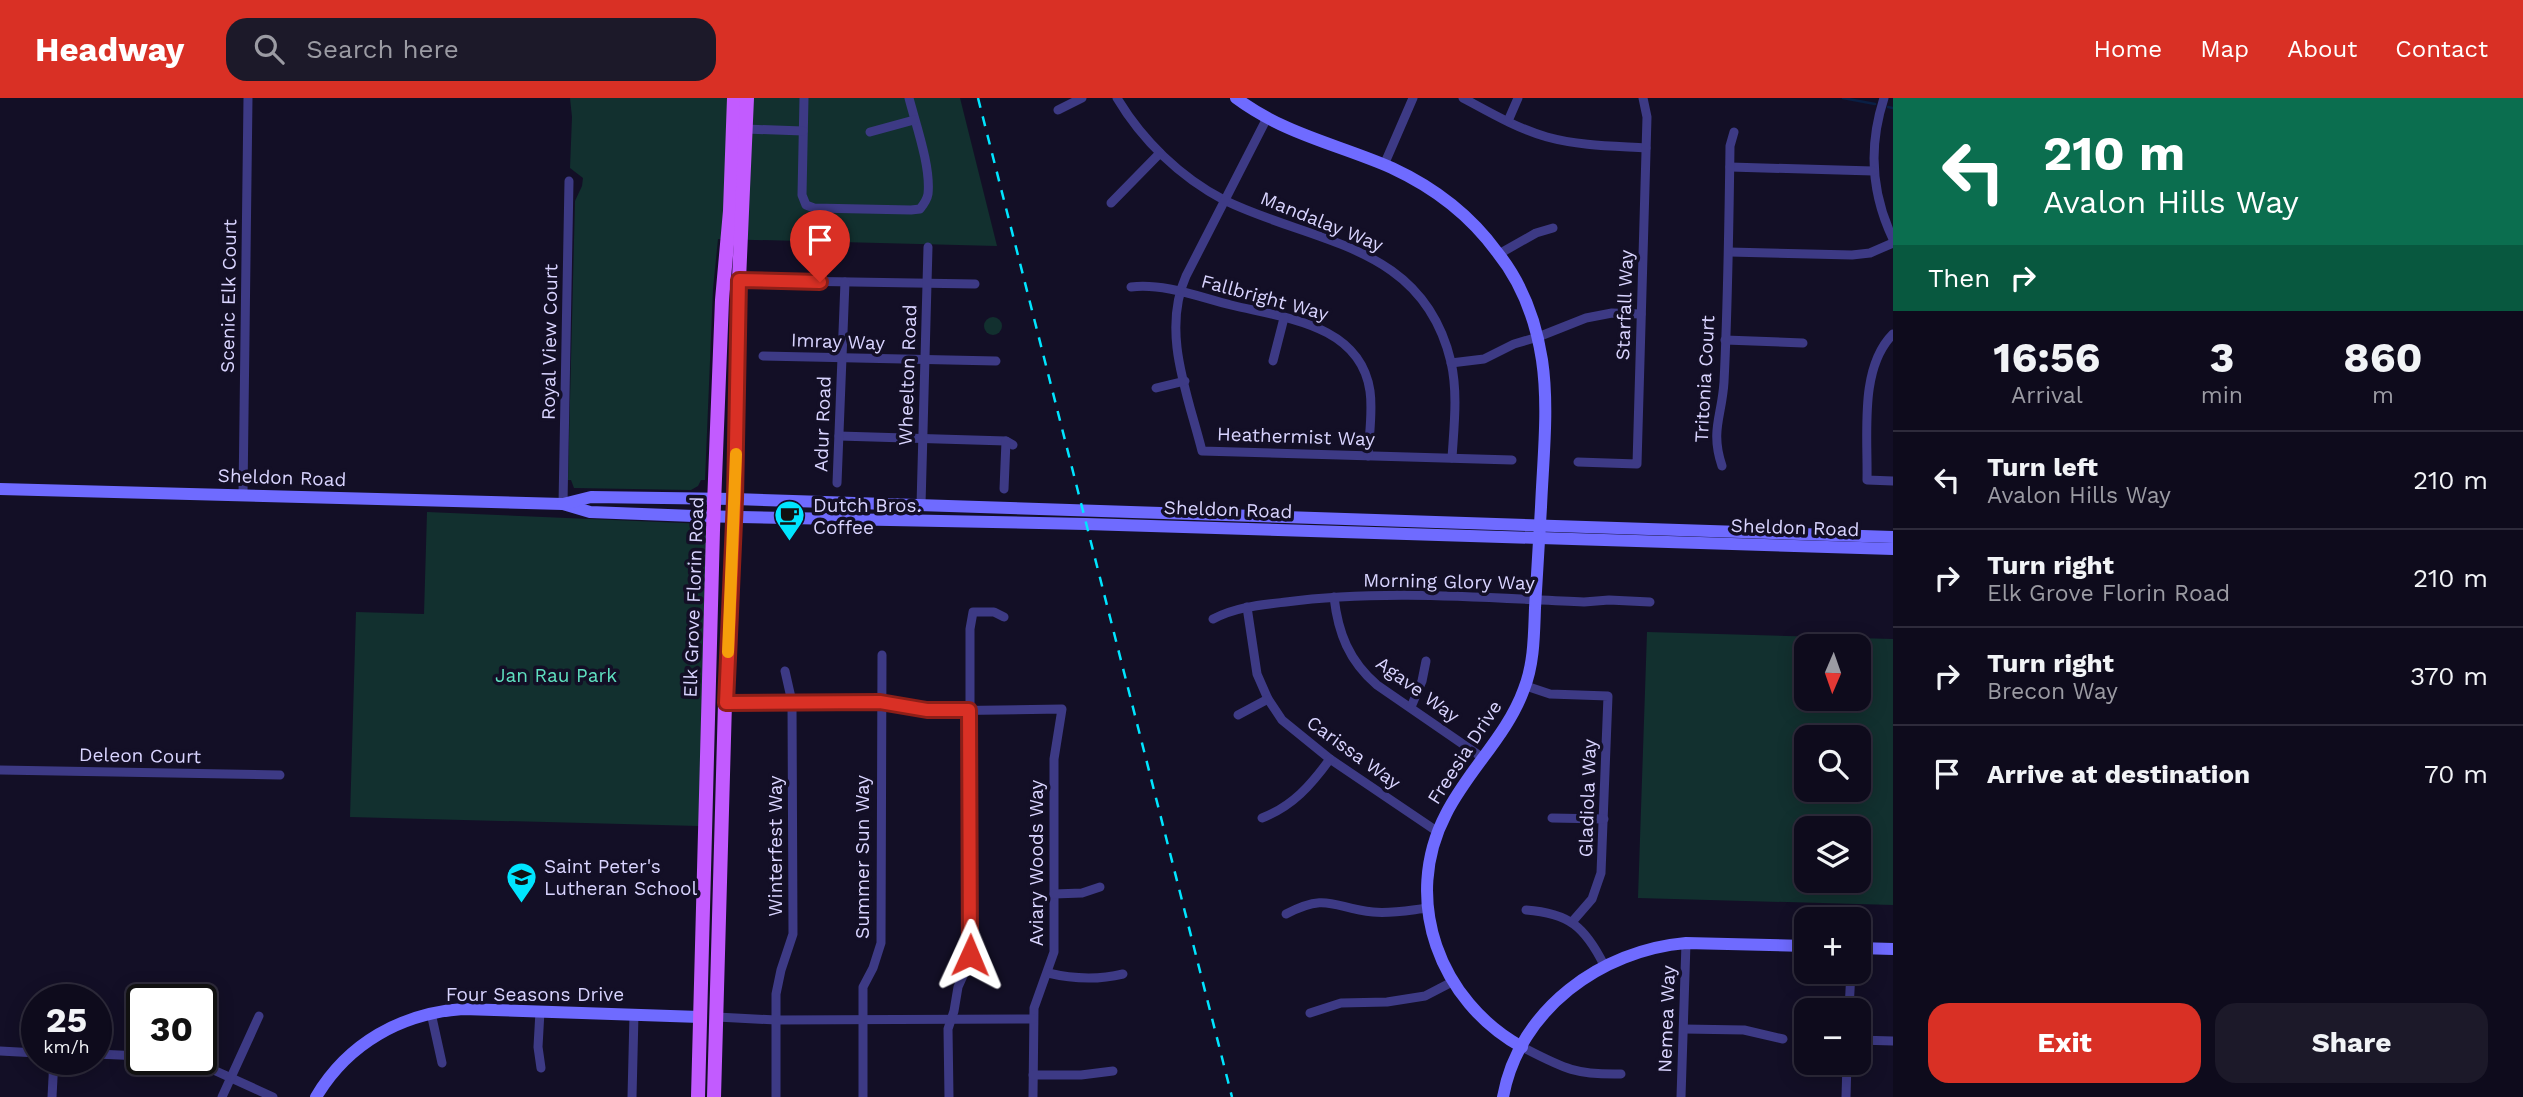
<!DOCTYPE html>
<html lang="en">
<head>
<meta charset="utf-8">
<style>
	:root { --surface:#0e0b1c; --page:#1c1929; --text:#f1f3f6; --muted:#9b9ba3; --line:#2e2b3b; --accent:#d93025 }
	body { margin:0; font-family:"Work Sans",sans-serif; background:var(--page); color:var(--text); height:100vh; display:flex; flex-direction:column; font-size:26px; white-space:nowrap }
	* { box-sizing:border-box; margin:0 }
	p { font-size:23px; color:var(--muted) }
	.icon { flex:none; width:38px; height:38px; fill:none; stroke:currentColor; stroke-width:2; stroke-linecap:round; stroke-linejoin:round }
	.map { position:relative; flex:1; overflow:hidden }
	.sheet { display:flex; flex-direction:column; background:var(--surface); width:630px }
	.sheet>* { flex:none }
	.banner { background:#0b6e4f; color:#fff; overflow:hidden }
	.needle { width:46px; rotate:182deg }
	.controls { position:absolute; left:1794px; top:536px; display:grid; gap:14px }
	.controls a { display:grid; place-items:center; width:77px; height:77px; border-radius:14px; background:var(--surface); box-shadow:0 4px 18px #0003,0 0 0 2px var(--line); font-size:35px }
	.speed { position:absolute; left:21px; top:886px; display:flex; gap:14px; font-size:35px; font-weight:700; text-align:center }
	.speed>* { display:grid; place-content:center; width:91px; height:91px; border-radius:50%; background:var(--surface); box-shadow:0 4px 18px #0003,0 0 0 2px var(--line); line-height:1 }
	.speed small { font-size:18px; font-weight:400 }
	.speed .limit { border:4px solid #111; border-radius:10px; background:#fff; color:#111 }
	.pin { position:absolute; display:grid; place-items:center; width:60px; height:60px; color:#fff; margin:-72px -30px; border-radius:50% 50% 50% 0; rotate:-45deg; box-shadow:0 0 7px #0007 }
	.pin .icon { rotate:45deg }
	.me { position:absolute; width:77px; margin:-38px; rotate:1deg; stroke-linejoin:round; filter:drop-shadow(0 0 5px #0008) }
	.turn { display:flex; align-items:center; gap:24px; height:147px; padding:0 35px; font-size:32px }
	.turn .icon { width:91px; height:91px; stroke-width:2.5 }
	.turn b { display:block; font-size:49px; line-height:60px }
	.then { display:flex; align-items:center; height:66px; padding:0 35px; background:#0003; gap:14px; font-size:26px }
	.eta { display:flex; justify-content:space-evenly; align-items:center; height:119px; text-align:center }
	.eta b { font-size:42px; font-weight:700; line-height:49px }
	.button { display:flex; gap:14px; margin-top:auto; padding:14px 35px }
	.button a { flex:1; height:80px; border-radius:21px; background:var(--accent); color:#fff; font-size:28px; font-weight:700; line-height:80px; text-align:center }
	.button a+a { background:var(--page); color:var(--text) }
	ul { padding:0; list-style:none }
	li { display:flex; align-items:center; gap:21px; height:98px; padding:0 35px; border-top:2px solid var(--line) }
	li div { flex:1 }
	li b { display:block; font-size:26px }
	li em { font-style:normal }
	header { display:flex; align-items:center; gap:42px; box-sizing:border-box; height:98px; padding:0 35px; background:var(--accent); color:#fff }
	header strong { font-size:33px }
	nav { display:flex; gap:38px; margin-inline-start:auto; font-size:24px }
	.search { width:490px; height:63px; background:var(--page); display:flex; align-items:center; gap:18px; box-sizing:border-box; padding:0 24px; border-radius:21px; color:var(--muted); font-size:26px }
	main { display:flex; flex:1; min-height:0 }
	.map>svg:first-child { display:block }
	.green { fill:#12302f; fill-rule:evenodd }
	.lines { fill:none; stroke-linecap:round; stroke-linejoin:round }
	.stream { stroke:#0a1f44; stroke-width:2.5 }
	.street { stroke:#3d3a85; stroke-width:9 }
	.secondary { stroke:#6f6bff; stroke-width:12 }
	.primary { stroke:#c25bff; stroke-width:14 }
	.rail { stroke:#00e5ff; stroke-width:2.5; stroke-dasharray:10 9; stroke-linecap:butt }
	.route-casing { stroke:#8d1f18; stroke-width:18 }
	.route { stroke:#d93025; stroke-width:12 }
	.slow { stroke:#f59e0b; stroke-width:12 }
	.labels { text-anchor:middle; stroke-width:7; stroke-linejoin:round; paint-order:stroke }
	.street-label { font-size:19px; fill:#d9d4ff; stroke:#130f26 }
	.poi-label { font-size:19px; fill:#d9d4ff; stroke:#130f26; text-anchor:start }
	.park-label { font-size:19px; fill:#5fe0c0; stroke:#130f26 }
</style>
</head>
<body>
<header>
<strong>Headway</strong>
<div class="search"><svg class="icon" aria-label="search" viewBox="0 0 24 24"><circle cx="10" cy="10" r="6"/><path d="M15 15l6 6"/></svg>Search here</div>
<nav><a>Home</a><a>Map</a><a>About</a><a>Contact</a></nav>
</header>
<main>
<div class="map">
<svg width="1893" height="999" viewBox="0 0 1893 999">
	<rect width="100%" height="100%" fill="#130f26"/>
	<!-- green -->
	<g class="green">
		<polygon points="570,0 960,0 997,148 718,141 713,191 705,382 701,382 698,388 691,392 574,390 571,382 568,382 575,103 582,88 583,80 570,70 572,19"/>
		<circle cx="993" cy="228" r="9"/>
		<polygon points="427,414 707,426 699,728 350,719 356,514 424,516"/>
		<path d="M1647 534 1893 541V807L1638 800ZM1806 548H1858V600H1806ZM1806 639H1858V691H1806ZM1806 730H1858V782H1806Z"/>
	</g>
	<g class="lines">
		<!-- stream -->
		<g class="stream">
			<polyline points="1843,0 1875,6"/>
			<polyline points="1888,9 1893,10"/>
		</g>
		<!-- street -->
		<g class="street">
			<path d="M804 0 802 97 806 107 814 110 911 112 920 111C924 106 927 102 928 96 931 69 916 27 909 0"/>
			<path d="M1117 0C1142 42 1180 79 1224 102 1314 146 1423 145 1451 264 1458 295 1454 328 1452 360"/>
			<path d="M1463 0C1489 14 1518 31 1547 39 1580 48 1613 48 1646 50"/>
			<path d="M1884 0C1868 49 1871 95 1893 141"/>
			<polyline points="1058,12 1082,0"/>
			<path d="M1267 20 1186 178C1161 234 1188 297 1202 353L1512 362"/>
			<polyline points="1508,23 1518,0"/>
			<polyline points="746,31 803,33"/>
			<polyline points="870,34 914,22"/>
			<polyline points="1384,67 1413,0"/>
			<polyline points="1730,69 1873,73"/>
			<polyline points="1111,105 1160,55"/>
			<polyline points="1729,154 1852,157 1870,155 1893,145"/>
			<polyline points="1499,156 1536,135 1553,130"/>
			<polyline points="739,182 975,186"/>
			<path d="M1131 189C1164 185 1199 199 1231 207 1284 220 1360 226 1370 293 1373 314 1369 337 1368 358"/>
			<path d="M1893 236C1859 270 1868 336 1867 382L1893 383"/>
			<polyline points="1725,242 1803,245"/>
			<polyline points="763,258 996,263"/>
			<polyline points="1273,263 1284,220"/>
			<polyline points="1451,265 1484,261 1514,246 1538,239 1586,220 1612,215 1641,216"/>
			<polyline points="1156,290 1185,283"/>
			<polyline points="839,338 1006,343 1013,347"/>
			<polyline points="1578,364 1637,366 1647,19 1643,0"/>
			<path d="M1722 368C1710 332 1722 318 1724 284 1728 205 1729 127 1730 48L1734 34"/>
			<polyline points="837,385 845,184"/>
			<polyline points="1004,391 1006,343"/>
			<polyline points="243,397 248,0"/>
			<polyline points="563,406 569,83"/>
			<polyline points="921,407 928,149"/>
			<path d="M1334 499C1338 535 1349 563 1377 587L1483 660"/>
			<polyline points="1247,509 1257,576 1268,601 1282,622 1330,661 1438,734"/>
			<path d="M1213 521C1236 509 1260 507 1286 504 1382 491 1487 500 1584 504L1609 502 1650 504"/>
			<polyline points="1526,588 1550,596 1608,598 1601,775 1592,801 1572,824"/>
			<polyline points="725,605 880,604 927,613 1062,611 1054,661 1054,854 1034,910 1033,999"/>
			<polyline points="1411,609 1422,583 1426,563"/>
			<polyline points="1238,617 1268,601"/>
			<polyline points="0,672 280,677"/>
			<path d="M1262 720C1293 708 1311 687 1330 661"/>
			<polyline points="1552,720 1604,721"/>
			<polyline points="1054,796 1082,795 1100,789"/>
			<path d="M1526 812C1569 815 1585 829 1604 867"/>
			<path d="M1286 816C1328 794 1333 810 1373 814 1391 816 1410 812 1428 810"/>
			<path d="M1048 875C1073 881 1098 882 1123 876"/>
			<polyline points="1849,912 1851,873"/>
			<polyline points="540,913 538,949 541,970"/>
			<polyline points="431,915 442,965"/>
			<polyline points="1310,915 1341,905 1387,904 1425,898 1452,884"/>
			<polyline points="717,919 776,922 1033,921"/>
			<polyline points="1684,931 1744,932 1783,941"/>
			<polyline points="1858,942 1893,943"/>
			<path d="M1522 949C1563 970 1574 977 1621 976"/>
			<polyline points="0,953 37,955"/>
			<polyline points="96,956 142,958"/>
			<polyline points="175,961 207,969 273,999"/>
			<polyline points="1033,977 1081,977 1113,973"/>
			<polyline points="52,999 54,961"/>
			<polyline points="222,999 259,918"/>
			<polyline points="632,999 634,916"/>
			<polyline points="776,999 776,896 781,872 793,836 792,604 785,573"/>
			<polyline points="863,999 863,889 873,870 881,845 882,557"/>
			<polyline points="949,999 948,931 954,913 958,889 967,869 970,846 970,531 973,514 994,514 1004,519"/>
			<polyline points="1681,999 1686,845"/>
			<polyline points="1846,999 1847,964"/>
		</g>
		<!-- secondary -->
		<g class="secondary">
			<path d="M1236 0C1286 37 1337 46 1392 70 1433 89 1470 117 1497 154 1522 185 1536 223 1542 262 1549 309 1543 361 1541 409 1539 443 1537 476 1535 510 1534 537 1534 566 1524 591 1507 638 1468 672 1446 716 1401 802 1440 904 1522 949"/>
			<polyline points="0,391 563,406 590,414 694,418 1086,426 1893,451"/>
			<polyline points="563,406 591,399 735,401 1893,439"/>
			<polyline points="1858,850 1893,851"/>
			<path d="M316 999C348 945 402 915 463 911L700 919"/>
			<path d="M1503 999C1519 911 1602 852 1686 845L1806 848"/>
		</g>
		<!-- primary -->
		<g class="primary">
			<polyline points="698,999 713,432 722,202 730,113 734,0"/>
			<polyline points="714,999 725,605 735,401 739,182 747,0"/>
		</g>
		<!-- rail -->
		<polyline class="rail" points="978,0 1232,999"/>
	</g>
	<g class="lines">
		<defs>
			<polyline id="route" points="820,184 739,182 735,401 726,605 880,604 927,612 969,612 970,857"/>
		</defs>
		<!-- route casing -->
		<use href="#route" class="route-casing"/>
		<!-- route -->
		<use href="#route" class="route"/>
		<!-- slow -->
		<polyline class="slow" points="728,554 736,356"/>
	</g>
	<!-- icons -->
	<defs>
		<symbol id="cafe-pin" viewBox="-11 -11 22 30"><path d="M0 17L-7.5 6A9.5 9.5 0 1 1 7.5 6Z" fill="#00e5ff" stroke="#130f26"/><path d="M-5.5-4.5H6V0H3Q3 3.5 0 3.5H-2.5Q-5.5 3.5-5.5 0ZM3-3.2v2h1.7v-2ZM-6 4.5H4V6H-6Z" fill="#111"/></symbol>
		<symbol id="school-pin" viewBox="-11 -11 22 30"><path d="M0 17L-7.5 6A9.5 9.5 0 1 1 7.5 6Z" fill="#00e5ff" stroke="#130f26"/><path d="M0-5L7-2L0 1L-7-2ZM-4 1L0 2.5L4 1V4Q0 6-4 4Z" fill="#111"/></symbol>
	</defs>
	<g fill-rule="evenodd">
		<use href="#cafe-pin" x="772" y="400" width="35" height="47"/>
		<use href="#school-pin" x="504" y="762" width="35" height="47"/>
	</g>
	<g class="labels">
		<!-- street labels -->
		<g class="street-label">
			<text transform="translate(1322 123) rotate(22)" y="7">Mandalay Way</text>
			<text transform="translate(228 198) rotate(-89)" y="7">Scenic Elk Court</text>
			<text transform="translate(1265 199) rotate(15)" y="7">Fallbright Way</text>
			<text transform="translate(1624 207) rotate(-88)" y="7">Starfall Way</text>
			<text transform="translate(838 243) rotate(2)" y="7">Imray Way</text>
			<text transform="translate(549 244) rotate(-89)" y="7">Royal View Court</text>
			<text transform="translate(907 277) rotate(-88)" y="7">Wheelton Road</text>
			<text transform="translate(1704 281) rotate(-87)" y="7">Tritonia Court</text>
			<text transform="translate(822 326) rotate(-88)" y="7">Adur Road</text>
			<text transform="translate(1296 338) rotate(2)" y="7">Heathermist Way</text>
			<text transform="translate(282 379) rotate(2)" y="7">Sheldon Road</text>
			<text transform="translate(1228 411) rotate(2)" y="7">Sheldon Road</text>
			<text transform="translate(1795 429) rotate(2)" y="7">Sheldon Road</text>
			<text transform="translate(1449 483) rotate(1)" y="7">Morning Glory Way</text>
			<text transform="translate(693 499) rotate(-88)" y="7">Elk Grove Florin Road</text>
			<text transform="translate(1418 591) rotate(36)" y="7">Agave Way</text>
			<text transform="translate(1354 654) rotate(36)" y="7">Carissa Way</text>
			<text transform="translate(1464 654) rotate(-57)" y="7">Freesia Drive</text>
			<text transform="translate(140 657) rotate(1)" y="7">Deleon Court</text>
			<text transform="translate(1587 700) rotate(-88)" y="7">Gladiola Way</text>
			<text transform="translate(775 748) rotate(-90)" y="7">Winterfest Way</text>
			<text transform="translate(862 759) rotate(-90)" y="7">Summer Sun Way</text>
			<text transform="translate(1036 765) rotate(-90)" y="7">Aviary Woods Way</text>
			<text x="535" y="903">Four Seasons Drive</text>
			<text transform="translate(1666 921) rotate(-88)" y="7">Nemea Way</text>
		</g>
		<!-- poi labels -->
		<g class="poi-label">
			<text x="813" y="414">Dutch Bros.<tspan x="813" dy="22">Coffee</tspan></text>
			<text x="544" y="775">Saint Peter's<tspan x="544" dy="22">Lutheran School</tspan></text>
		</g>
		<!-- park labels -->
		<g class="park-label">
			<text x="556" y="584">Jan Rau Park</text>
		</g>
	</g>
</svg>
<div class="controls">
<a><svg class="needle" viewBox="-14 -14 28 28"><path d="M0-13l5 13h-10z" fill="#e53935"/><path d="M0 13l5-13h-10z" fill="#9b9ba3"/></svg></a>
<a><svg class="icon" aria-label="search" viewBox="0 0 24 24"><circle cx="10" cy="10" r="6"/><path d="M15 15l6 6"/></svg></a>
<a><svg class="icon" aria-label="layers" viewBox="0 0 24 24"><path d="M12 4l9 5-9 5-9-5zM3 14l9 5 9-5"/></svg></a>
<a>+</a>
<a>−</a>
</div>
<div class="speed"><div>25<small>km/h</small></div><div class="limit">30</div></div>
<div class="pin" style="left:820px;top:184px;background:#d93025"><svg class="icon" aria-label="arrive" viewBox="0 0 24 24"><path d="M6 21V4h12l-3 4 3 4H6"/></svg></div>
<svg class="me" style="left:970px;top:857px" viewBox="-20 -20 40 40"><path d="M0-17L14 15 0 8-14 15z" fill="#d93025" stroke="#fff" stroke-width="4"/></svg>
</div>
<section class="sheet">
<div class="banner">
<div class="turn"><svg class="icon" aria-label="left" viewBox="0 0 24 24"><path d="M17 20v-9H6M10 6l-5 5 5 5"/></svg><div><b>210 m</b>Avalon Hills Way</div></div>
<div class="then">Then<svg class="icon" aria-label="right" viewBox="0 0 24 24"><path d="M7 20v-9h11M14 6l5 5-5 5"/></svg></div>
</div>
<div class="eta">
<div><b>16:56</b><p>Arrival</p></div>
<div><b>3</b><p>min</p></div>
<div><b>860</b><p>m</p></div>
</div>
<ul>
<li><svg class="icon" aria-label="left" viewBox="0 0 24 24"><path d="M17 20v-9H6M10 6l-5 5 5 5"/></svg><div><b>Turn left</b><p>Avalon Hills Way</p></div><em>210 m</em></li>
<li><svg class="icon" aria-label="right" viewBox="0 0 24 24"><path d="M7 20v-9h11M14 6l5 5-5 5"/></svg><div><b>Turn right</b><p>Elk Grove Florin Road</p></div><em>210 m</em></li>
<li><svg class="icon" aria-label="right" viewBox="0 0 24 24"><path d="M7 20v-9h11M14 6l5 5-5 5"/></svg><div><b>Turn right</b><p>Brecon Way</p></div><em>370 m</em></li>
<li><svg class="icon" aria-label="arrive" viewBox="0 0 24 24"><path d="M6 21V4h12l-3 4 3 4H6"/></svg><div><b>Arrive at destination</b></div><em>70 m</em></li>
</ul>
<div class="button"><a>Exit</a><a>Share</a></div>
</section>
</main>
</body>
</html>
